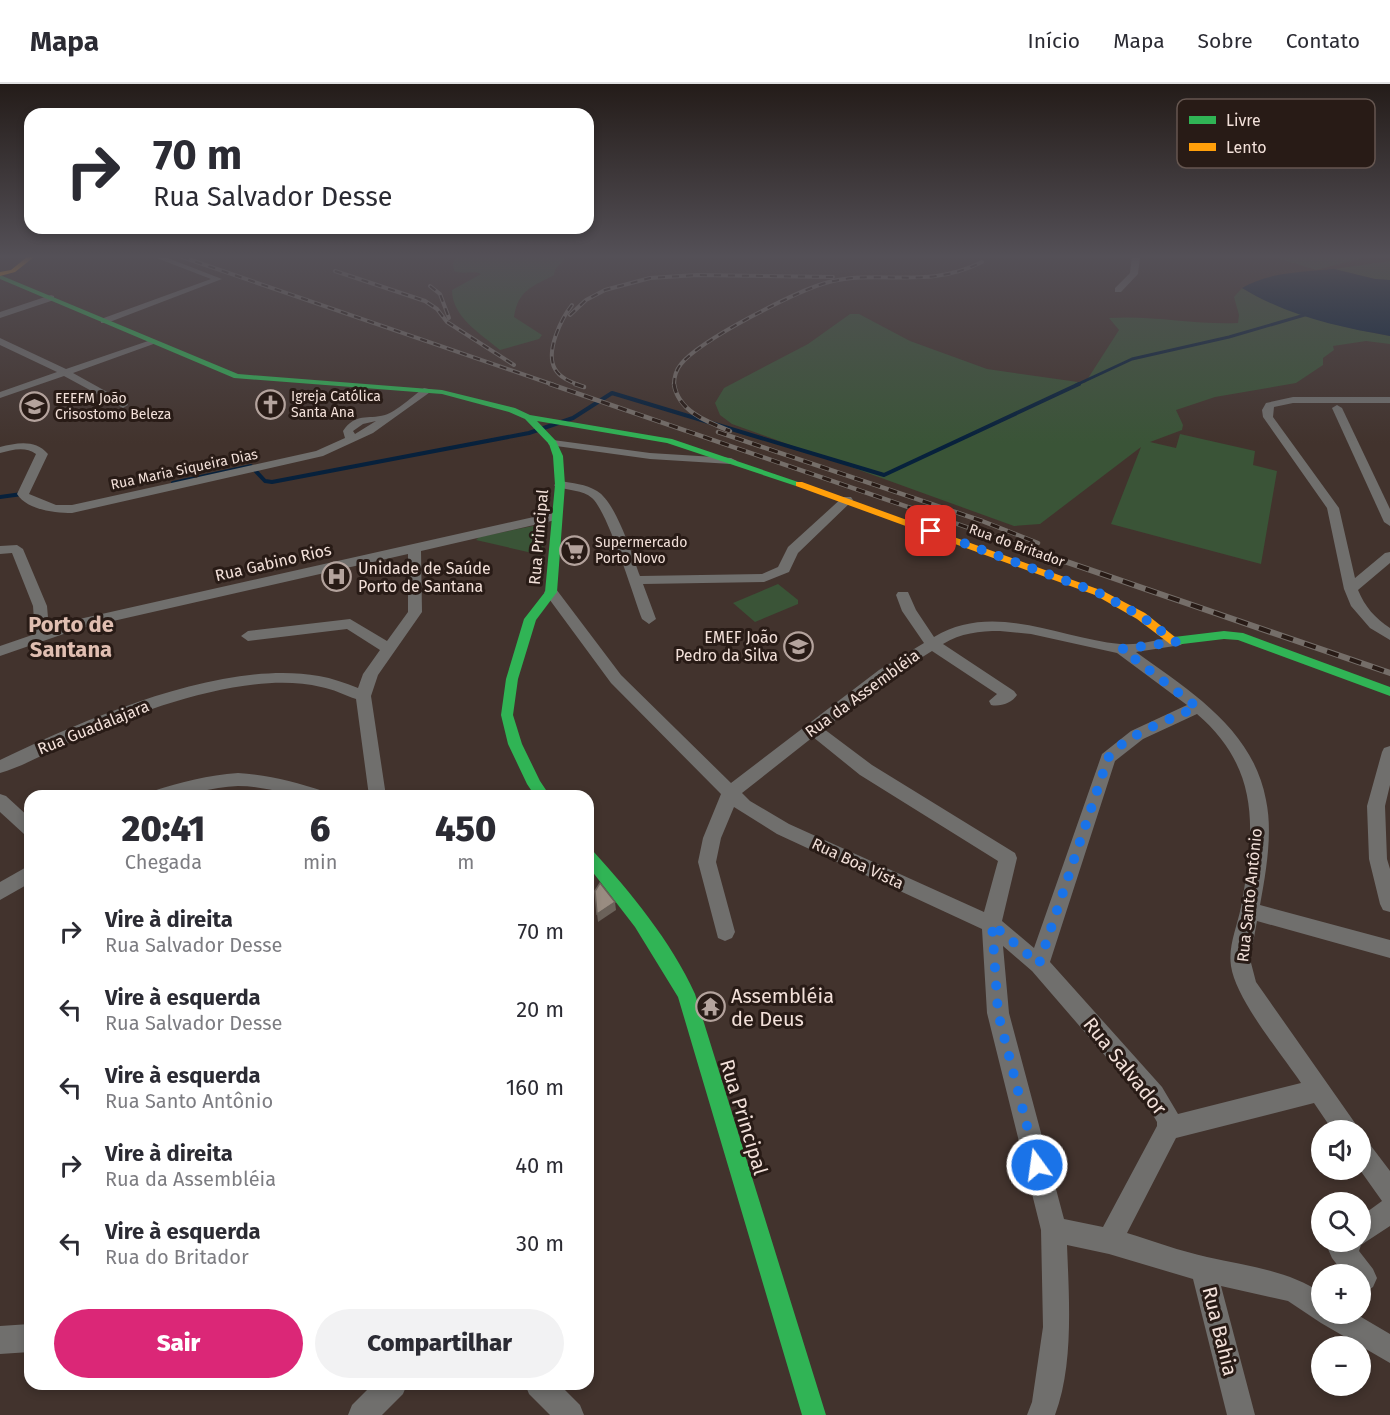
<!DOCTYPE html>
<html lang="pt">
<head>
<meta charset="utf-8">
<style>
	:root { --surface:#fff; --page:#f2f2f3; --text:#2b2b33; --muted:#7c7c81; --line:#e1e1e2; --accent:#db2777 }
	body { margin:0; font-family:"Fira Sans",sans-serif; background:var(--page); color:var(--text); height:100vh; display:flex; flex-direction:column; font-size:22px; white-space:nowrap }
	* { box-sizing:border-box; margin:0 }
	p { font-size:20px; color:var(--muted) }
	.icon { flex:none; width:33px; height:33px; fill:none; stroke:currentColor; stroke-width:2; stroke-linecap:round; stroke-linejoin:round }
	.map { position:relative; flex:1; overflow:hidden }
	.drawer { position:absolute; left:24px; top:706px; width:570px; height:600px; display:flex; flex-direction:column; background:var(--surface); border-radius:18px; box-shadow:0 3px 9px #0003 }
	.drawer>* { flex:none }
	.top-card { position:absolute; left:24px; top:24px; width:570px; height:126px; border-radius:18px; box-shadow:0 3px 9px #0003; background:#fff; color:var(--text); overflow:hidden }
	.buttons { position:absolute; left:1311px; top:1036px; display:grid; gap:12px }
	.buttons a { display:grid; place-items:center; width:60px; height:60px; border-radius:50%; background:var(--surface); box-shadow:0 3px 9px #0003; font-size:30px }
	.pin { position:absolute; display:grid; place-items:center; width:51px; height:51px; color:#fff; margin:-26px; border-radius:12px; box-shadow:0 3px 9px #0006 }
	.me { position:absolute; width:66px; margin:-33px; rotate:346deg; stroke-linejoin:round; filter:drop-shadow(0 0 4px #0008) }
	.turn { display:flex; align-items:center; gap:21px; height:126px; padding:0 30px; font-size:27px }
	.turn .icon { width:78px; height:78px; stroke-width:2.5 }
	.turn b { display:block; font-size:42px; line-height:51px }
	.eta { display:flex; justify-content:space-evenly; align-items:center; height:102px; text-align:center }
	.eta b { font-size:36px; font-weight:800; line-height:42px }
	.action { display:flex; gap:12px; margin-top:auto; padding:12px 30px }
	.action a { flex:1; height:69px; border-radius:36px; background:var(--accent); color:#fff; font-size:24px; font-weight:800; line-height:69px; text-align:center }
	.action a+a { background:var(--page); color:var(--text) }
	ul { padding:0; list-style:none }
	li { display:flex; align-items:center; gap:18px; height:78px; padding:0 30px }
	li div { flex:1 }
	li b { display:block; font-size:22px }
	li em { font-style:normal }
	header { display:flex; align-items:center; gap:36px; box-sizing:border-box; height:84px; padding:0 30px; background:var(--surface); border-bottom:2px solid var(--line) }
	header strong { font-size:28px }
	nav { display:flex; gap:33px; margin-inline-start:auto; font-size:21px }
	.map>svg:first-child { display:block }
	.green { fill:#3a5437 }
	.water { fill:#07213c }
	.lines { fill:none; stroke-linecap:round; stroke-linejoin:round }
	.stream-far1 { stroke:#07213c; stroke-width:3 }
	.stream { stroke:#07213c; stroke-width:4 }
	.street { fill:#706f6d; fill-rule:evenodd }
	.fast { fill:#30b455; fill-rule:evenodd }
	.slow { fill:#ff9f0a; fill-rule:evenodd }
	.rail-far2-casing { stroke:#756e69; stroke-width:4 }
	.rail-far1-casing { stroke:#756e69; stroke-width:4.5 }
	.rail-casing { stroke:#756e69; stroke-width:6 }
	.rail-far2 { stroke:#281b16; stroke-width:2; stroke-dasharray:7; stroke-linecap:butt }
	.rail-far1 { stroke:#281b16; stroke-width:3; stroke-dasharray:9; stroke-linecap:butt }
	.rail { stroke:#281b16; stroke-width:4; stroke-dasharray:12; stroke-linecap:butt }
	.shaded-wall { fill:#6b625a }
	.building { fill:#998c81; stroke:#6b625a; stroke-width:1.5 }
	.route { stroke:#1a73e8; stroke-width:10; stroke-dasharray:0 18 }
	.labels { text-anchor:middle; stroke-width:6; stroke-linejoin:round; paint-order:stroke }
	.far-poi-label { font-size:14px; fill:#f2e0d9; stroke:#281b16; text-anchor:start }
	.far-street-label { font-size:14px; fill:#f2e0d9; stroke:#281b16 }
	.street-label { font-size:16px; fill:#f2e0d9; stroke:#281b16 }
	.poi-label { font-size:16px; fill:#f2e0d9; stroke:#281b16; text-anchor:start }
	.near-poi-label { font-size:20px; fill:#f2e0d9; stroke:#281b16; text-anchor:start }
	.near-street-label { font-size:20px; fill:#f2e0d9; stroke:#281b16 }
	.district-label { font-size:22px; font-weight:bold; fill:#e0beb1; stroke:#281b16 }
	.key { fill:#281b16; stroke:#655650; stroke-width:1.5 }
	.key-label { font-size:16px; fill:#f2e0d9 }
</style>
</head>
<body>
<header>
<strong>Mapa</strong>
<nav><a>Início</a><a>Mapa</a><a>Sobre</a><a>Contato</a></nav>
</header>
<div class="map">
<svg width="1390" height="1331" viewBox="0 0 1390 1331">
	<rect width="100%" height="100%" fill="#42332d"/>
	<!-- green -->
	<g class="green">
		<path d="M455 173H566L555 186 554 191C532 203 518 206 514 233L542 251 539 255 500 266C481 250 452 233 452 206L481 190C473 186 463 191 454 187L453 179Z"/>
		<polygon points="1274,173 1367,173 1316,186"/>
		<polygon points="1390,177 1390,196 1375,195 1334,185"/>
		<path d="M1242 204C1289 231 1337 242 1390 252V260L1366 257 1333 262 1334 266 1323 274V281L1296 299 1215 313 1176 326 1183 341 1182 346 1150 358 1176 364 1180 350 1255 367 1253 381 1277 387 1261 480 1111 440 1141 363 1040 440 1014 442 732 340 720 331 715 319 724 304 808 260 850 230H859L910 257 987 285 1085 299 1119 246 1109 234C1153 231 1195 241 1238 239L1239 231 1234 213Z"/>
		<polygon points="533,442 546,445 541,471 476,456 479,453"/>
		<polygon points="778,500 798,516 798,520 755,538 733,519"/>
	</g>
	<!-- water -->
	<path class="water" d="M1334 185 1375 195 1390 196V252C1338 243 1288 232 1242 204 1269 188 1303 188 1334 185Z"/>
	<g class="lines">
		<!-- stream-far1 -->
		<polyline class="stream-far1" points="1076,301 1132,275 1229,253 1308,230"/>
		<!-- stream -->
		<g class="stream">
			<polyline points="173,399 251,382 265,397 272,398 529,349 573,334 612,309 884,391 1079,300"/>
			<polyline points="0,413 22,410"/>
		</g>
		<!-- street -->
		<g class="street">
			<polygon points="154,173 165,173 222,195 107,239 101,239 101,235 211,195"/>
			<polygon points="1132,173 1140,173 1138,190 1121,208 1115,208 1115,204 1130,189"/>
			<polygon points="51,211 54,212 54,216 0,234 0,228"/>
			<polygon points="0,254 66,285 151,256 159,258 73,289 127,319 128,321 123,324 64,292 0,314 0,308 57,288 0,261"/>
			<path d="M424 304 433 306 373 349 323 372 72 429C55 429 27 426 17 410L36 370C25 362 12 366 0 369V363C17 359 35 355 48 370L29 410 56 421H72L316 367 345 354 343 347C356 328 367 336 385 331 396 328 414 311 424 304ZM376 337 355 350 353 347 363 340Z"/>
			<path d="M1293 313H1390V319H1293L1274 323 1273 333 1339 424 1355 494 1385 469 1390 468V479L1358 506C1365 523 1375 534 1390 544V556L1370 544 1351 522 1344 505 1327 424 1263 333 1262 326 1266 319Z"/>
			<polygon points="1337,321 1342,324 1390,425 1390,442 1384,438 1332,324"/>
			<polygon points="553,356 650,369 731,374 737,377 731,380 650,375 549,361 548,359"/>
			<path d="M560 397C572 399 586 400 597 407 616 418 632 471 640 492L762 490 778 483 788 463 843 413H851L853 416 798 469 789 488 764 498 643 500 656 535 649 540 642 535C633 511 608 428 592 414 583 406 567 406 556 403L554 401Z"/>
			<path d="M556 428 562 432 560 435 421 467 422 528 378 591 371 612 386 712H369L356 615C344 611 333 605 321 603 250 586 144 625 79 654 53 665 27 681 0 689V676C86 635 222 575 319 592 332 594 345 599 358 604L363 590 380 566 347 545 248 557 241 552 248 547 350 535 387 557 408 528V470L78 545 0 572V562L35 550 33 522 12 469 0 470V462L17 461 23 465 47 522 49 545 75 536Z"/>
			<path d="M551 504 556 505 621 591 731 699 879 586 924 559 902 527 896 511 898 508H908L916 526 934 553C993 517 1059 554 1120 560 1138 562 1159 555 1176 553L1181 555 1183 558 1181 561 1136 568C1190 607 1253 645 1266 716 1273 749 1266 788 1260 821L1390 856V874L1257 837 1250 875 1256 898 1355 1039 1359 1047H1333L1314 1019 1176 1054 1127 1149C1153 1157 1180 1167 1207 1173 1247 1182 1287 1186 1322 1209V1230H1356L1390 1250V1279L1321 1239 1288 1217 1221 1202 1255 1331H1227L1193 1195 1109 1170 1067 1161C1069 1214 1074 1281 1055 1331H1027L1032 1318 1043 1243 1041 1146 987 929 982 845 777 750 734 723 721 754 716 778 735 848 732 854 725 857 718 854 698 778 703 754 721 710 611 599 544 508ZM1000 547 1031 550 1117 569 1187 621 1131 647 1102 670 1034 864 1002 837 1017 774 1015 769 872 681 824 645 889 594 932 567 997 610 989 617 991 621C1000 623 1012 619 1017 611L1014 607 943 560C961 549 979 547 1000 547ZM1197 630C1261 685 1255 747 1241 823 1237 843 1228 862 1231 882 1236 916 1281 969 1301 999L1178 1030 1162 1003 1050 878 1115 677 1143 655ZM813 653 860 691 998 777 984 828 789 740 750 717 742 709ZM1003 862 1032 887 1146 1019 1157 1038V1042L1103 1143 1064 1135 1009 929Z"/>
			<polygon points="1390,662 1390,701 1385,722 1387,775 1390,785 1390,828 1383,826 1380,820 1369,775 1367,722 1382,668 1384,664"/>
			<path d="M238 689C268 691 295 698 323 707L326 712C296 715 268 702 238 702 208 703 180 715 150 712L153 707C181 698 208 691 238 689Z"/>
			<polygon points="0,710 6,712 30,734 30,752 24,750 0,728"/>
			<polygon points="30,781 30,799 0,816 0,798"/>
			<polygon points="1360,1054 1368,1058 1390,1087 1390,1142 1361,1161 1359,1167 1373,1185 1377,1194 1373,1203 1360,1211 1360,1191 1345,1191 1332,1174 1328,1165 1331,1158 1360,1158 1360,1133 1382,1117 1360,1086"/>
			<polygon points="30,1240 30,1268 0,1270 0,1242"/>
			<polygon points="373,1300 407,1300 403,1310 382,1331 348,1331 352,1321"/>
			<polygon points="525,1300 559,1300 580,1321 584,1331 550,1331 529,1310"/>
		</g>
		<!-- fast -->
		<g class="fast">
			<polygon points="0,191 238,290 442,306 515,324 530,331 672,355 804,400 796,402 667,359 537,337 556,357 563,372 565,401 557,508 536,536 518,595 513,631 522,660 540,697 550,712 535,712 527,700 508,660 501,631 506,595 524,535 545,508 555,401 553,372 549,360 525,335 509,328 442,310 234,294 0,195"/>
			<polygon points="1224,547 1243,549 1390,603 1390,612 1238,556 1224,555 1174,561 1168,557 1174,553"/>
			<path d="M588 765 593 767C631 809 671 857 695 910L826 1331H802L678 913 635 843 588 782Z"/>
		</g>
		<!-- slow -->
		<g class="slow">
			<polygon points="27,173 34,173 15,188 0,192 0,188 11,186"/>
			<polygon points="796,398 802,398 1103,507 1145,529 1180,557 1174,561 1170,560 1137,535 1095,511 796,402"/>
		</g>
		<defs>
			<g id="rail-far2">
				<polyline points="182,173 554,301"/>
				<polyline points="335,187 425,217 437,225 447,238 514,281"/>
				<polyline points="430,202 440,210 449,234"/>
				<path d="M572 221C561 235 545 268 555 285 560 294 571 298 579 301"/>
				<polyline points="570,231 586,216 605,206 650,194 697,191 833,193"/>
				<path d="M674 301C674 293 676 286 681 280 700 256 798 206 829 198 882 185 926 206 982 178"/>
			</g>
			<g id="rail-far1">
				<polyline points="550,300 1036,467"/>
				<polyline points="575,300 584,303"/>
				<path d="M674 300C678 327 707 338 730 347"/>
				<polyline points="718,348 982,437 1038,459"/>
			</g>
			<polyline id="rail" points="1032,466 1390,589"/>
		</defs>
		<!-- rail-far2 casing -->
		<use href="#rail-far2" class="rail-far2-casing"/>
		<!-- rail-far1 casing -->
		<use href="#rail-far1" class="rail-far1-casing"/>
		<!-- rail casing -->
		<use href="#rail" class="rail-casing"/>
		<!-- rail-far2 -->
		<use href="#rail-far2" class="rail-far2"/>
		<!-- rail-far1 -->
		<use href="#rail-far1" class="rail-far1"/>
		<!-- rail -->
		<use href="#rail" class="rail"/>
	</g>
	<!-- shaded-wall -->
	<polygon class="shaded-wall" points="615,818 616,826 598,838 597,830"/>
	<!-- building -->
	<polygon class="building" points="600,799 615,818 597,830 595,807"/>
	<!-- sky -->
	<linearGradient id="sky" x2="0" y2="1"><stop stop-color="#241c19"/><stop offset="0.48" stop-color="#545057"/><stop offset="1" stop-color="#545057" stop-opacity="0"/></linearGradient>
	<rect width="1390" height="359" fill="url(#sky)"/>
	<g class="lines">
		<!-- route -->
		<path class="route" d="M931 447 1099 509 1141 532 1176 558 1122 565 1197 623C1170 636 1126 650 1108 674L1039 880 992 840 998 929 1037 1081"/>
	</g>
	<!-- icons -->
	<defs>
		<symbol id="church-ring" viewBox="-11 -11 22 22"><circle r="9.5" fill="#281b16" stroke="#b4a39d" stroke-width="1.5"/><path d="M-1.2-6h2.4v3.5h3.3v2.4h-3.3V6h-2.4V-.1h-3.3v-2.4h3.3Z" fill="#b4a39d"/></symbol>
		<symbol id="school-ring" viewBox="-11 -11 22 22"><circle r="9.5" fill="#281b16" stroke="#b4a39d" stroke-width="1.5"/><path d="M0-5L7-2L0 1L-7-2ZM-4 1L0 2.5L4 1V4Q0 6-4 4Z" fill="#b4a39d"/></symbol>
		<symbol id="supermarket-ring" viewBox="-11 -11 22 22"><circle r="9.5" fill="#281b16" stroke="#b4a39d" stroke-width="1.5"/><path d="M-6-5.5h2.5l.6 2H6L4.5 2H-2.5L-4.4-4H-6ZM-1.5 3.2a1.3 1.3 0 1 0 .1 0ZM3 3.2a1.3 1.3 0 1 0 .1 0Z" fill="#b4a39d"/></symbol>
		<symbol id="hospital-ring" viewBox="-11 -11 22 22"><circle r="9.5" fill="#281b16" stroke="#b4a39d" stroke-width="1.5"/><path d="M-5-5h3v3.5h4V-5h3V5h-3V1.5h-4V5h-3Z" fill="#b4a39d"/></symbol>
		<symbol id="temple-ring" viewBox="-11 -11 22 22"><circle r="9.5" fill="#281b16" stroke="#b4a39d" stroke-width="1.5"/><path d="M0-6L5-2H3V0L6.5 2.5H4V6H1.5V3h-3V6H-4V2.5H-6.5L-3 0V-2H-5Z" fill="#b4a39d"/></symbol>
	</defs>
	<g fill-rule="evenodd">
		<use href="#church-ring" x="254" y="304" width="33" height="33"/>
		<use href="#school-ring" x="18" y="306" width="33" height="33"/>
		<use href="#supermarket-ring" x="558" y="450" width="33" height="33"/>
		<use href="#hospital-ring" x="320" y="476" width="33" height="33"/>
		<use href="#school-ring" x="782" y="546" width="33" height="33"/>
		<use href="#temple-ring" x="694" y="906" width="33" height="33"/>
	</g>
	<g class="labels">
		<!-- far-poi labels -->
		<g class="far-poi-label">
			<text x="291" y="317">Igreja Católica<tspan x="291" dy="16">Santa Ana</tspan></text>
			<text x="55" y="319">EEEFM João<tspan x="55" dy="16">Crisostomo Beleza</tspan></text>
			<text x="595" y="463">Supermercado<tspan x="595" dy="16">Porto Novo</tspan></text>
		</g>
		<!-- far-street labels -->
		<g class="far-street-label">
			<text transform="translate(184 385) rotate(-12)" y="5">Rua Maria Siqueira Dias</text>
			<text transform="translate(1017 461) rotate(20)" y="5">Rua do Britador</text>
		</g>
		<!-- street labels -->
		<g class="street-label">
			<text transform="translate(538 453) rotate(-85)" y="6">Rua Principal</text>
			<text transform="translate(273 478) rotate(-13)" y="6">Rua Gabino Rios</text>
			<text transform="translate(862 609) rotate(-36)" y="6">Rua da Assembléia</text>
			<text transform="translate(93 643) rotate(-22)" y="6">Rua Guadalajara</text>
			<text transform="translate(858 779) rotate(25)" y="6">Rua Boa Vista</text>
			<text transform="translate(1249 811) rotate(-84)" y="6">Rua Santo Antônio</text>
		</g>
		<!-- poi labels -->
		<g class="poi-label">
			<text x="358" y="490">Unidade de Saúde<tspan x="358" dy="18">Porto de Santana</tspan></text>
			<text x="778" y="559" text-anchor="end">EMEF João<tspan x="778" dy="18">Pedro da Silva</tspan></text>
		</g>
		<!-- near-poi labels -->
		<g class="near-poi-label">
			<text x="731" y="919">Assembléia<tspan x="731" dy="23">de Deus</tspan></text>
		</g>
		<!-- near-street labels -->
		<g class="near-street-label">
			<text transform="translate(1125 982) rotate(51)" y="7">Rua Salvador</text>
			<text transform="translate(744 1033) rotate(73)" y="7">Rua Principal</text>
			<text transform="translate(1220 1247) rotate(76)" y="7">Rua Bahia</text>
		</g>
		<!-- district labels -->
		<g class="district-label">
			<text x="71" y="548">Porto de<tspan x="71" dy="25">Santana</tspan></text>
		</g>
	</g>
	<!-- legend -->
	<rect x="1177" y="15" width="198" height="69" rx="9" class="key"/>
	<rect x="1189" y="32" width="27" height="8" fill="#30b455"/>
	<rect x="1189" y="59" width="27" height="8" fill="#ff9f0a"/>
	<g class="key-label">
		<text x="1226" y="42">Livre</text>
		<text x="1226" y="69">Lento</text>
	</g>
</svg>
<div class="buttons">
<a><svg class="icon" aria-label="sound" viewBox="0 0 24 24"><path d="M4 9h4l5-4v14l-5-4H4zM17 9q2 3 0 6"/></svg></a>
<a><svg class="icon" aria-label="search" viewBox="0 0 24 24"><circle cx="10" cy="10" r="6"/><path d="M15 15l6 6"/></svg></a>
<a>+</a>
<a>−</a>
</div>
<div class="pin" style="left:931px;top:447px;background:#d93025"><svg class="icon" aria-label="arrive" viewBox="0 0 24 24"><path d="M6 21V4h12l-3 4 3 4H6"/></svg></div>
<svg class="me" style="left:1037px;top:1081px" viewBox="-20 -20 40 40"><circle r="17" fill="#1a73e8" stroke="#fff" stroke-width="3"/><path d="M0-11L8 9 0 5-8 9z" fill="#fff"/></svg>
<div class="top-card">
<div class="turn"><svg class="icon" aria-label="right" viewBox="0 0 24 24"><path d="M7 20v-9h11M14 6l5 5-5 5"/></svg><div><b>70 m</b>Rua Salvador Desse</div></div>
</div>
<section class="drawer">
<div class="eta">
<div><b>20:41</b><p>Chegada</p></div>
<div><b>6</b><p>min</p></div>
<div><b>450</b><p>m</p></div>
</div>
<ul>
<li><svg class="icon" aria-label="right" viewBox="0 0 24 24"><path d="M7 20v-9h11M14 6l5 5-5 5"/></svg><div><b>Vire à direita</b><p>Rua Salvador Desse</p></div><em>70 m</em></li>
<li><svg class="icon" aria-label="left" viewBox="0 0 24 24"><path d="M17 20v-9H6M10 6l-5 5 5 5"/></svg><div><b>Vire à esquerda</b><p>Rua Salvador Desse</p></div><em>20 m</em></li>
<li><svg class="icon" aria-label="left" viewBox="0 0 24 24"><path d="M17 20v-9H6M10 6l-5 5 5 5"/></svg><div><b>Vire à esquerda</b><p>Rua Santo Antônio</p></div><em>160 m</em></li>
<li><svg class="icon" aria-label="right" viewBox="0 0 24 24"><path d="M7 20v-9h11M14 6l5 5-5 5"/></svg><div><b>Vire à direita</b><p>Rua da Assembléia</p></div><em>40 m</em></li>
<li><svg class="icon" aria-label="left" viewBox="0 0 24 24"><path d="M17 20v-9H6M10 6l-5 5 5 5"/></svg><div><b>Vire à esquerda</b><p>Rua do Britador</p></div><em>30 m</em></li>
</ul>
<div class="action"><a>Sair</a><a>Compartilhar</a></div>
</section>
</div>
</body>
</html>
